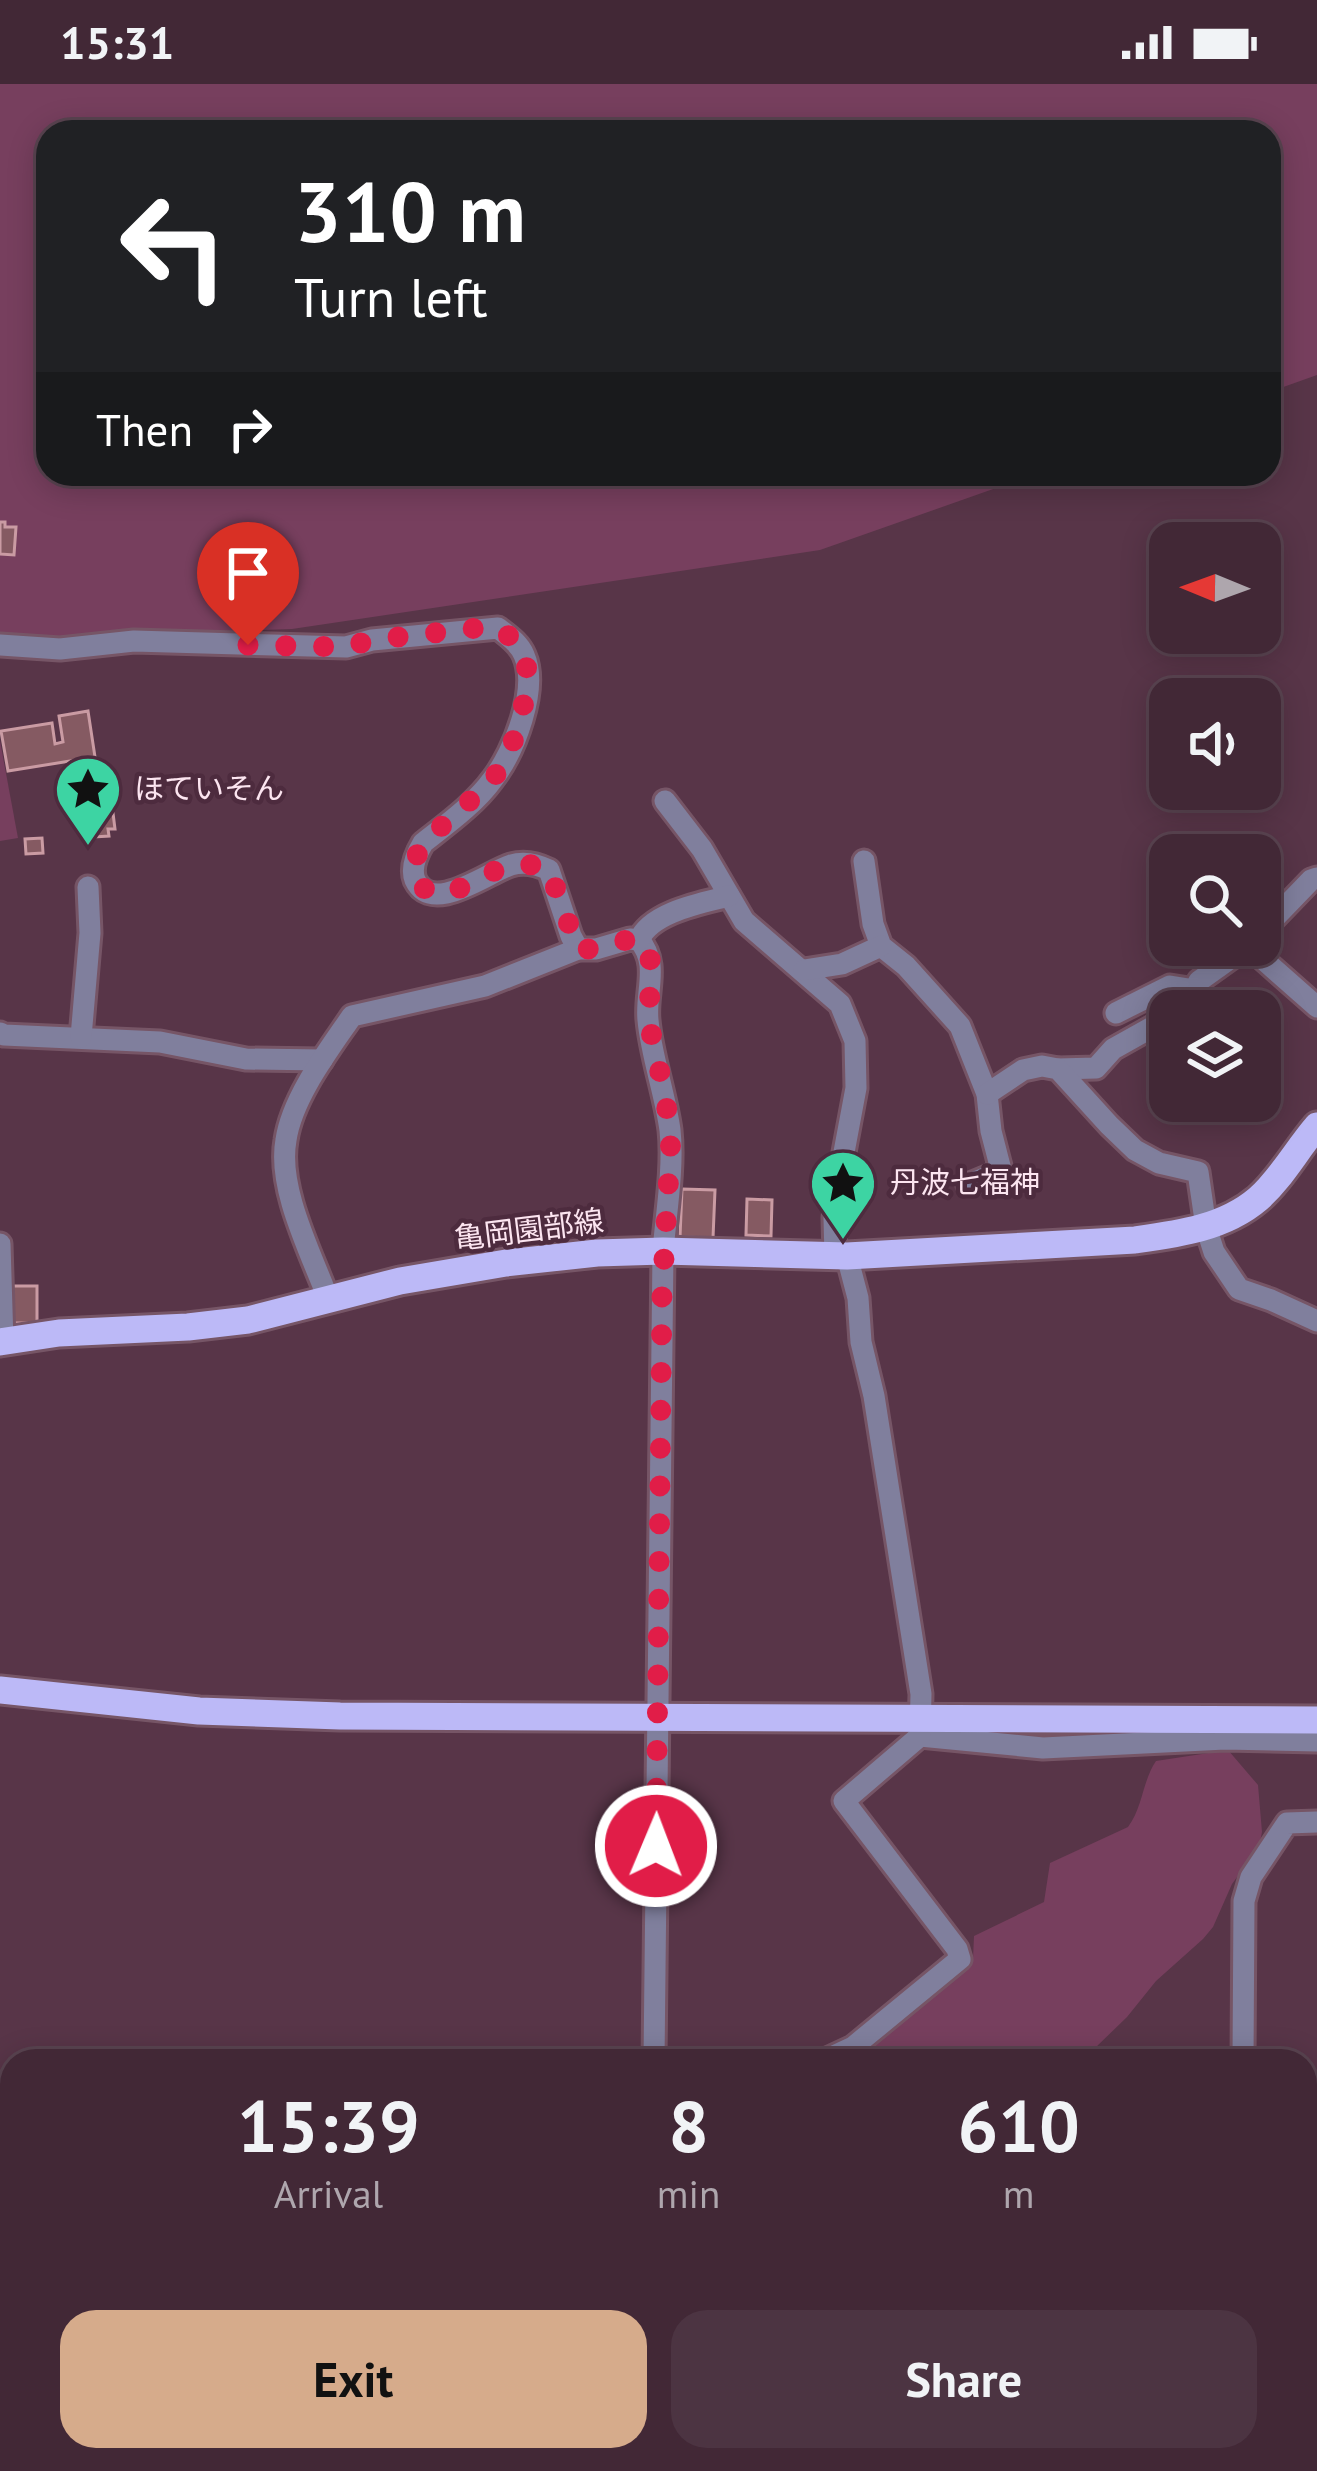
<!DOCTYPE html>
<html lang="en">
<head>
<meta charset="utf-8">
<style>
	:root { --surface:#422836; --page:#4c3442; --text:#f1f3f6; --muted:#aea6ad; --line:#5a4451; --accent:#d6ab8b }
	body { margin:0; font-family:"PT Sans","Noto Sans JP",sans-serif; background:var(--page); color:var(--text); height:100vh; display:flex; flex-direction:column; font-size:45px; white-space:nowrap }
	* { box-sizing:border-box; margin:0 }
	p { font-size:39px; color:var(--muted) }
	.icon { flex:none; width:66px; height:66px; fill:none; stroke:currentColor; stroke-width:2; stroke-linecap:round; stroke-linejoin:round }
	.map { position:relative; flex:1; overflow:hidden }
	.details { position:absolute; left:0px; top:1965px; width:1317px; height:423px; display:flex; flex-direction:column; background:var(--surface); border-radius:36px 36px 0 0; box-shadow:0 6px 30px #0003,0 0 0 3px var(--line) }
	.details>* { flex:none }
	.hud { position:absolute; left:36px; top:36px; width:1245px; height:366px; border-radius:36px; box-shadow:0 6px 30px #0003,0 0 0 3px var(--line); background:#202124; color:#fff; overflow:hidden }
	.needle { width:78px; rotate:271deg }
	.fabs { position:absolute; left:1149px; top:438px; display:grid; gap:24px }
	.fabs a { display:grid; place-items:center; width:132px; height:132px; border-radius:24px; background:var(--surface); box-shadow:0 6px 30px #0003,0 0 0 3px var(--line); font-size:60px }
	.pin { position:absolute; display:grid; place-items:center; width:102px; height:102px; color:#fff; margin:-123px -51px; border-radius:50% 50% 50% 0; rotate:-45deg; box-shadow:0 0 12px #0007 }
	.pin .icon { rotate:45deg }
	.me { position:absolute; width:132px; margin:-66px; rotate:1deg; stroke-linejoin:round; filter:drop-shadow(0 0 9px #0008) }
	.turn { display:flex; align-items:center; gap:42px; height:252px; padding:0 60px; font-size:54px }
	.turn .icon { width:156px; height:156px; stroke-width:2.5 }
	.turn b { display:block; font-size:84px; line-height:102px }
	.then { display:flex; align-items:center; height:114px; padding:0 60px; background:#0003; gap:24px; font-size:45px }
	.eta { display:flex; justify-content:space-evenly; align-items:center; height:204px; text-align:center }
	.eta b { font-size:72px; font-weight:700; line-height:84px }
	.primary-button { display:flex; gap:24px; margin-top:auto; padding:24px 60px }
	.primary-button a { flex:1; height:138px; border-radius:36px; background:var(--accent); color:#111; font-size:48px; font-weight:700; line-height:138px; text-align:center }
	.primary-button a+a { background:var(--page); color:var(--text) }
	.status { display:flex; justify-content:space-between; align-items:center; height:84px; padding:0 60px; background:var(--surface); direction:ltr }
	.status svg { height:33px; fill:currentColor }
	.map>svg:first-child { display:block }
	.green { fill:#773f5e }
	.building { fill:#855a62; stroke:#ca9ba3; stroke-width:3 }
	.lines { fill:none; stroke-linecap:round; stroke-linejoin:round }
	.minor-casing { stroke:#765566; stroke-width:27 }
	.major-casing { stroke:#765566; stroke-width:33 }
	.minor { stroke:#807f9d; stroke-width:21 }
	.major { stroke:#bcb9f7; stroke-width:27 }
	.route { stroke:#e11d48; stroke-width:21; stroke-dasharray:0 37.8 }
	.labels { text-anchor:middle; stroke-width:9; stroke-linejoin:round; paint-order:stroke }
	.poi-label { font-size:30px; fill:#fce5f0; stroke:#4d2b3e; text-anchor:start }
	.street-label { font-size:30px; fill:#fce5f0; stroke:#4d2b3e }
</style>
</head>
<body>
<div class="status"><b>15:31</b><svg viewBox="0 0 49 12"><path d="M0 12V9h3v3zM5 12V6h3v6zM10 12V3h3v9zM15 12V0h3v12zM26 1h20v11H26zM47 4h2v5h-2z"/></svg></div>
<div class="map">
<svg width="1317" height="2387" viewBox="0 0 1317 2387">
	<rect width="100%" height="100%" fill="#583548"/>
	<!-- green -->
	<g class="green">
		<polygon points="0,0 1317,0 1317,291 1269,308 1269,48 48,48 48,390 1036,390 820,466 292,545 0,555"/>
		<polygon points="0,657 18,754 0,757"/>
		<path d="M1228 1666 1258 1701 1262 1748 1259 1763 1232 1800 1213 1843 1203 1855 1156 1897 1127 1933 1094 1965 1063 1977H856L867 1962 973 1875 974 1852 1044 1818 1050 1779 1128 1743C1143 1723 1142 1698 1156 1677Z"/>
		<polygon points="526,2376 518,2387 413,2387 414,2376"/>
	</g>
	<!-- building -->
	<g class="building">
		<polygon points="0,438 5,438 5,443 16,443 14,471 0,470"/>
		<polygon points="88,627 95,673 8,687 1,647 52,639 55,660 63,658 59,632"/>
		<polygon points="102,678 105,697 92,699 89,680"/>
		<polygon points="111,713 115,745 108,745 109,752 94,753 92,741 104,739 103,734 96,734 93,715"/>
		<polygon points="42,754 43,769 26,770 25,755"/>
		<polygon points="682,1105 715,1106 713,1154 680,1153"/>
		<polygon points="747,1115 772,1116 771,1152 746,1151"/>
		<rect x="10" y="1202" width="27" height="37"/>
	</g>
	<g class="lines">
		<defs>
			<g id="minor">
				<path d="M0 561 60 565 134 557 346 563 372 556 498 544C508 552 519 559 524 571 539 605 514 668 493 695 475 720 447 740 423 759 417 769 410 783 415 796 432 832 488 788 511 781 524 777 537 780 549 786L571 852 578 865"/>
				<polyline points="665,717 702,765 744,837 840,920 855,957 856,1004 839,1095 834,1134 835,1172"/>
				<polyline points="864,777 873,840 881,862 906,882 960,942 987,1010 991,1047 1000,1082 992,1091 968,1101"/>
				<polyline points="1260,849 1311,796 1317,794"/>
				<path d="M639 856C660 880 645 908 648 936 651 971 665 1009 670 1046 674 1083 666 1130 663 1167L654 1977"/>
				<polyline points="804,886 842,880 881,862"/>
				<polyline points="1179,927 1187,921 1199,897 1248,862 1317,923"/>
				<polyline points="1116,929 1170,902 1195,906"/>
				<polyline points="0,949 4,951 160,958 246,975 322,976"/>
				<polyline points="81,953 90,849 88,803"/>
				<polyline points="1058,985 1096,984 1113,965 1170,933"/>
				<polyline points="987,1010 1023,986 1042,982 1058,985 1109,1041 1135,1066 1159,1079 1198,1088 1206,1143 1214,1168 1239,1205 1271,1216 1317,1237"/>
				<polyline points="0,1160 3,1258"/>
				<polyline points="847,1172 858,1214 861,1258 874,1312 921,1610 920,1652 1043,1664 1225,1655 1317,1657"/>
				<path d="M329 1217C312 1171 277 1105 286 1056 292 1014 328 967 352 932L485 902 578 865H596L630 855 639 856C651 828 702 819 729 812"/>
				<polyline points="823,1977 853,1963 960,1875 957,1865 844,1717 920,1652"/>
				<polyline points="1243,1977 1244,1817 1251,1793 1287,1739 1317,1738"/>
				<polyline points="535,2387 544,2376"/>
				<polyline points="1241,2387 1241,2376"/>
			</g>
			<g id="major">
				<path d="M0 1258 59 1249 188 1243 248 1236 400 1197 506 1179 597 1169 663 1167 847 1172 1135 1156C1178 1150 1224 1144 1258 1115 1281 1095 1297 1065 1317 1042"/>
				<polyline points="0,1606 199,1627 340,1632 1317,1636"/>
			</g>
		</defs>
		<!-- minor casing -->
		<use href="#minor" class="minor-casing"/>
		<!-- major casing -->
		<use href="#major" class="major-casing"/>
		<!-- minor -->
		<use href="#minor" class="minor"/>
		<!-- major -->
		<use href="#major" class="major"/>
	</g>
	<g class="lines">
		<!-- route -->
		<path class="route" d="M248 561 346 563 372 556 477 544H498L513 555 524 572 528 590 520 644 493 696 423 759C407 786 412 810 448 810 480 795 514 769 549 786L578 865H596L630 855 639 856 648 866 652 884 648 935 664 1006 671 1053 662 1209 656 1762"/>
	</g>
	<!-- icons -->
	<defs>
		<symbol id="sight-pin" viewBox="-11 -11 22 30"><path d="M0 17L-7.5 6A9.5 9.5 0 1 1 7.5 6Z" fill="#3dd4a3" stroke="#4d2b3e"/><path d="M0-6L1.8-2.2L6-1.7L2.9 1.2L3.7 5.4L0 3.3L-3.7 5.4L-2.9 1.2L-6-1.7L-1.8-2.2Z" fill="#111"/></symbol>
	</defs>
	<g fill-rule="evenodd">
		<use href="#sight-pin" x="50" y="667" width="76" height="104"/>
		<use href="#sight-pin" x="805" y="1061" width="76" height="104"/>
	</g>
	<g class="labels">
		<!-- poi labels -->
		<g class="poi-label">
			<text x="134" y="715">ほていそん</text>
			<text x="890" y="1109">丹波七福神</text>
		</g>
		<!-- street labels -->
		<g class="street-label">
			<text transform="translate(529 1146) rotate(-7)" y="10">亀岡園部線</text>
		</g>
	</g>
</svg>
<div class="fabs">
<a><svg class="needle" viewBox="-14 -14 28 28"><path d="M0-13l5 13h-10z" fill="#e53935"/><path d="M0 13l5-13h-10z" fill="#aea6ad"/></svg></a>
<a><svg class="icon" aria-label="sound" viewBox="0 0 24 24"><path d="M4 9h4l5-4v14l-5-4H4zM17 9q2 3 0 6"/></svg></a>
<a><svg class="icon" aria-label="search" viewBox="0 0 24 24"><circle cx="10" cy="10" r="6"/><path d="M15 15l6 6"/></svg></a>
<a><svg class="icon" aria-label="layers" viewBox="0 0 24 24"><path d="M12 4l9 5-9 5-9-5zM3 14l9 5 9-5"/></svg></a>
</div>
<div class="pin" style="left:248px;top:561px;background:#d93025"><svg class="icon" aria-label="arrive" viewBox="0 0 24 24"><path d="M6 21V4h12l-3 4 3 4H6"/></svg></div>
<svg class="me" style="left:656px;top:1762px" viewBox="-20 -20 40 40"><circle r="17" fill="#e11d48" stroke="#fff" stroke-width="3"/><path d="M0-11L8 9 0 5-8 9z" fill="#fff"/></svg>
<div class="hud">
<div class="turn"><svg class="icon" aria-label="left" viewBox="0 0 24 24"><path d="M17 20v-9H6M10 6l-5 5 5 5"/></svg><div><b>310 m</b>Turn left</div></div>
<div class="then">Then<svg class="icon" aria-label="right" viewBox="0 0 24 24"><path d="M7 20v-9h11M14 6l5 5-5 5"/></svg></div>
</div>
<section class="details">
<div class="eta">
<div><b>15:39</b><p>Arrival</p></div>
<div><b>8</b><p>min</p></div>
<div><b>610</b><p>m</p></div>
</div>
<div class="primary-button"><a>Exit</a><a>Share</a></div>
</section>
</div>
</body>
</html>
